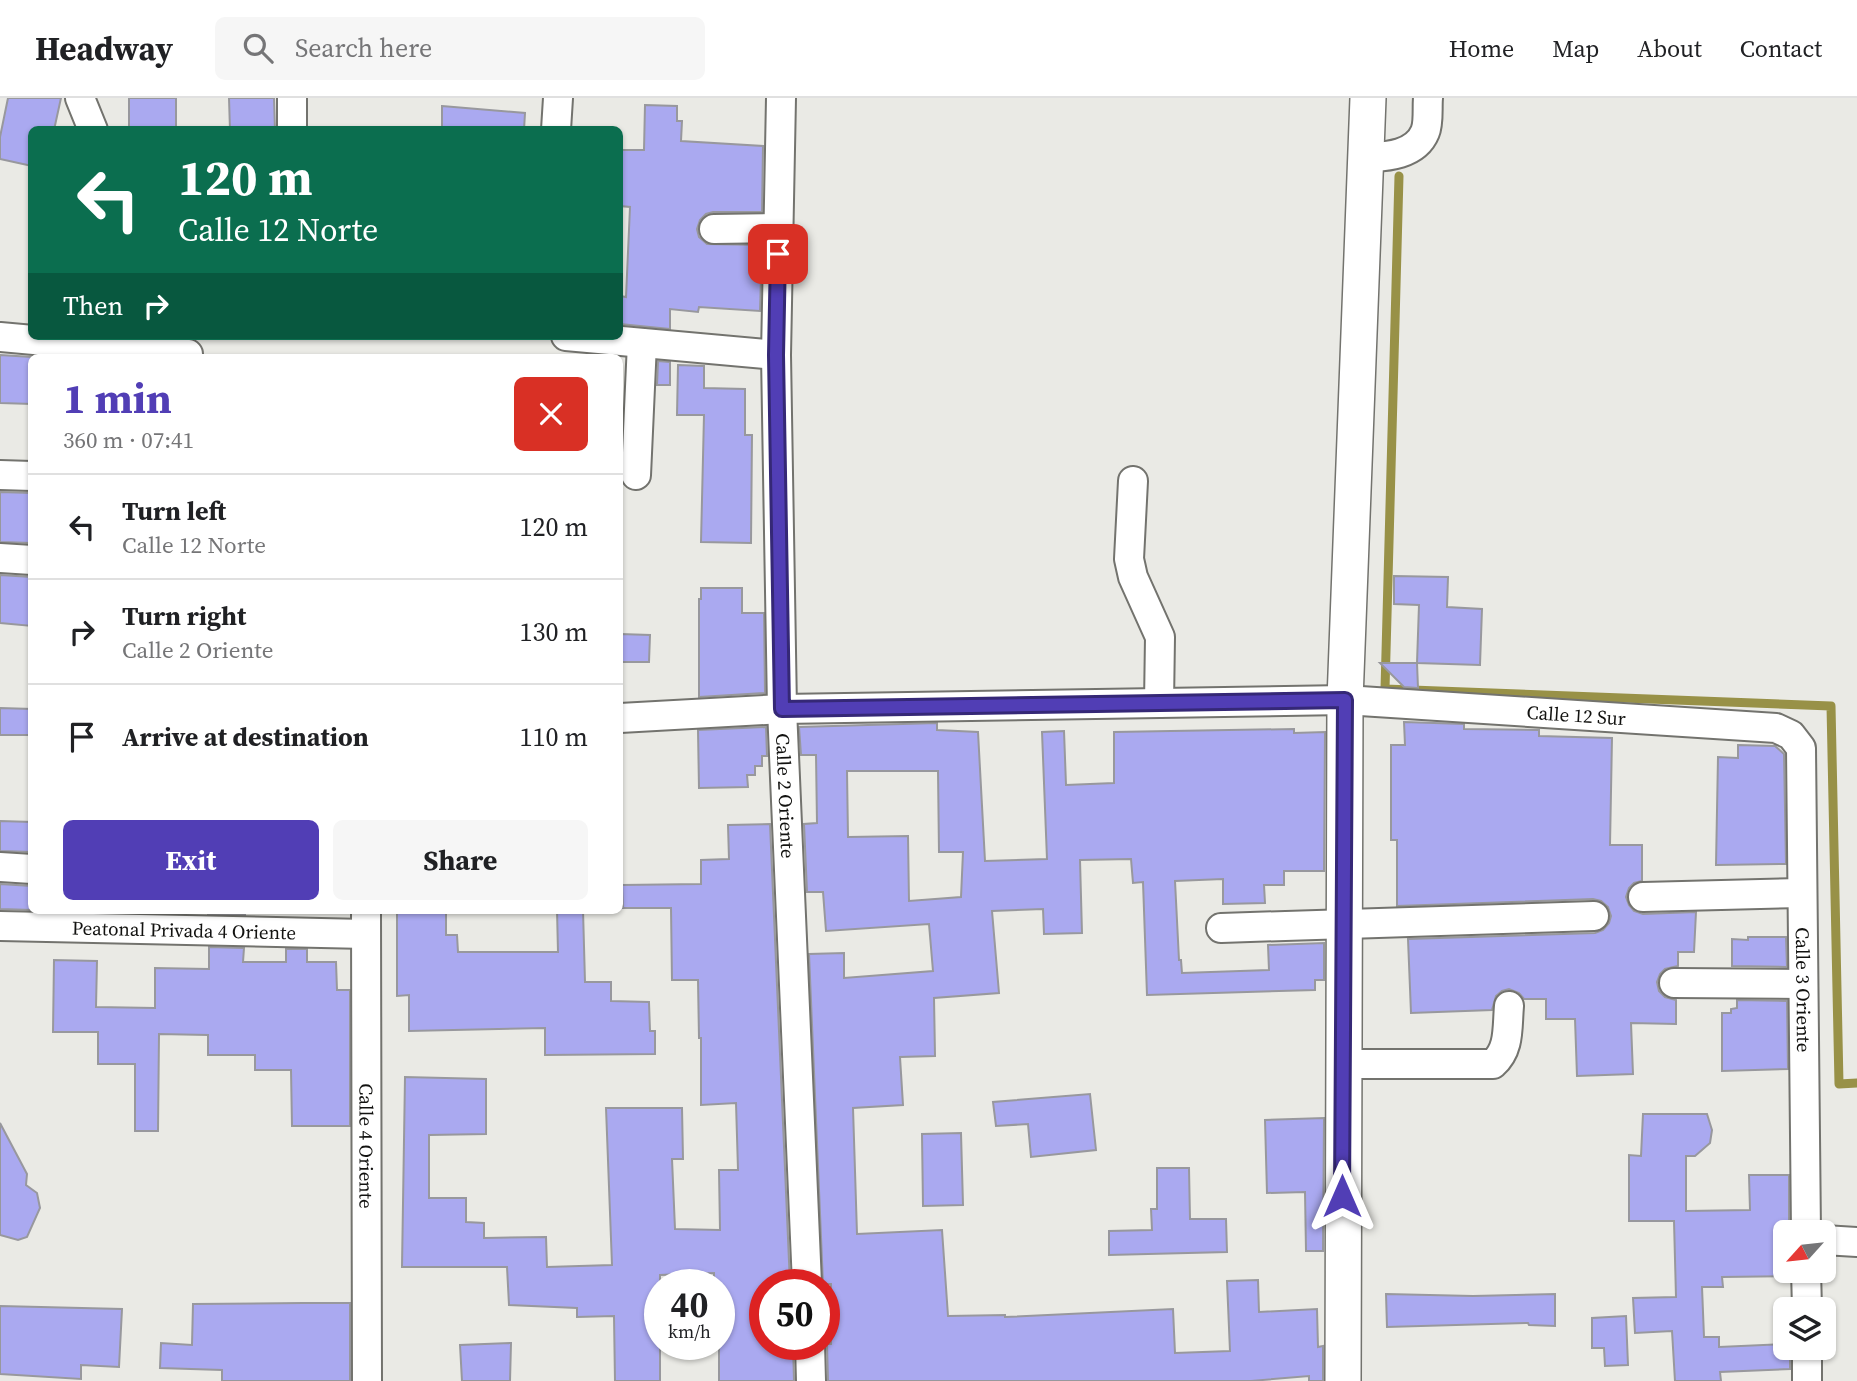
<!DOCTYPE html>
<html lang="en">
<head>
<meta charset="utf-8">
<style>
	:root { --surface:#fff; --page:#f6f6f6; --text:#202124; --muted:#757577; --line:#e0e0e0; --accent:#513eb5 }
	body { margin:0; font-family:"Source Serif 4",serif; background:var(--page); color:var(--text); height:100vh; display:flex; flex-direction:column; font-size:26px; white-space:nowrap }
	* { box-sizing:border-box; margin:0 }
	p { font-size:23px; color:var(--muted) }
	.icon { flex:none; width:38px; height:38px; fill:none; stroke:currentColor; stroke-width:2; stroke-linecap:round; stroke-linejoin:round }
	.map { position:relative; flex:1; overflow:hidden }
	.details { position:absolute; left:28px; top:256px; width:595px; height:560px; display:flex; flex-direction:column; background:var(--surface); border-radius:10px; box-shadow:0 2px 5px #0004 }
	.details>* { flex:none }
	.guide { position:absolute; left:28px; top:28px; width:595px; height:214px; border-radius:10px; box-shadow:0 2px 5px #0004; background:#0b6e4f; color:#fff; overflow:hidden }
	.needle { width:46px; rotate:243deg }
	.tools { position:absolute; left:1773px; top:1122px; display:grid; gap:14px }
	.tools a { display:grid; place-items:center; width:63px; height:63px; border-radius:10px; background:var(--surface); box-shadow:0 2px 5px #0004; font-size:35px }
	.speed { position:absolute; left:644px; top:1171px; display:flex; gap:14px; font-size:35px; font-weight:700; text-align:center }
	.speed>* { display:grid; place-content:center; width:91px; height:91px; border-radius:50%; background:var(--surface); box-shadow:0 2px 5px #0004; line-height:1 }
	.speed small { font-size:18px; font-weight:400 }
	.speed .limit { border:10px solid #d22; background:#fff; color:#111 }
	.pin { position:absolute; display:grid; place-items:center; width:60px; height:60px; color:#fff; margin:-30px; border-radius:14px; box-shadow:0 4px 10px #0006 }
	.me { position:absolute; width:77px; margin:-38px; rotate:0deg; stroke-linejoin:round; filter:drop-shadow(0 0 5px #0008) }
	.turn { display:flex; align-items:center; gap:24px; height:147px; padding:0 35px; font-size:32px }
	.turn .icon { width:91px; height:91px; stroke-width:2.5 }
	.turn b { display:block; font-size:49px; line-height:60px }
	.then { display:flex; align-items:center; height:66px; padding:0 35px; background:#0003; gap:14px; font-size:26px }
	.round { display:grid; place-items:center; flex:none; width:74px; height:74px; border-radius:10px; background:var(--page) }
	.headline { display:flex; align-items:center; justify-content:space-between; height:119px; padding:0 35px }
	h1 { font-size:42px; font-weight:700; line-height:52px; color:var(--accent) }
	.primary-button { display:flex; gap:14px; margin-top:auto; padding:14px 35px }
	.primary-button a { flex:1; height:80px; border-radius:10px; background:var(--accent); color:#fff; font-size:28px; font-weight:700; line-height:80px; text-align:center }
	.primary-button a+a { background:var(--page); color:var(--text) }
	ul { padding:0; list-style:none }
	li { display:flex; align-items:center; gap:21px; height:105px; padding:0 35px; border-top:2px solid var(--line) }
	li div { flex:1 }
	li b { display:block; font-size:26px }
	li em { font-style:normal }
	header { display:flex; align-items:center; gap:42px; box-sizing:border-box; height:98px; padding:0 35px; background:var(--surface); border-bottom:2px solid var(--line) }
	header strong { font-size:33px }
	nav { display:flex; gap:38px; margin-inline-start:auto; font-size:24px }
	.search { width:490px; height:63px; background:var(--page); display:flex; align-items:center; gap:18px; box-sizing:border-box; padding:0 24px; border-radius:10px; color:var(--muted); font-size:26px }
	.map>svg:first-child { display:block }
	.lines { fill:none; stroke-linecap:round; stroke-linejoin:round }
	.stream { stroke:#989147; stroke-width:9 }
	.building { fill:#aaa9f0; stroke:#98989d; stroke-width:2; fill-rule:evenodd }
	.minor-casing { stroke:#73736e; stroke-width:32 }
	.major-casing { stroke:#73736e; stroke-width:38 }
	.minor { stroke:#fff; stroke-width:28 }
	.major { stroke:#fff; stroke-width:35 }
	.route-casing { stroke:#352876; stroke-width:18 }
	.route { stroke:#513eb5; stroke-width:12 }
	.labels { text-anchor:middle; stroke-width:6; stroke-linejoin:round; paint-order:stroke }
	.street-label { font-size:19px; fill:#121210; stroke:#eaeae5 }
</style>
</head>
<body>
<header>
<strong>Headway</strong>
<div class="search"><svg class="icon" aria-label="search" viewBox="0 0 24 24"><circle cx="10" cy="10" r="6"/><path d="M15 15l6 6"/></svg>Search here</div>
<nav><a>Home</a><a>Map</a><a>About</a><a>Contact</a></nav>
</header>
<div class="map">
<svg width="1857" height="1283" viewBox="0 0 1857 1283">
	<rect width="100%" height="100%" fill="#eaeae5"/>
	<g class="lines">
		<!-- stream -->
		<polyline class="stream" points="1399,78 1385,591 1831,608 1839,986 1857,985"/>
	</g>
	<!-- building -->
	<g class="building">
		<polygon points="8,0 61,0 54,32 32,32 32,68 0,61 0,39"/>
		<rect x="129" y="0" width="47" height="32"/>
		<polygon points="229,0 274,0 275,32 230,32"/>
		<polygon points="645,7 677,8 677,23 682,23 681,43 763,48 762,114 713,114 706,116 700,122 697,131 699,139 707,146 762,147 760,213 699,209 698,214 670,211 670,231 620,226 620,198 626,199 630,109 620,108 620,52 644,52"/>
		<polygon points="442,8 525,15 524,32 442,32"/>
		<polygon points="0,257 32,259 32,306 0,305"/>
		<polygon points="658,263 670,264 670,287 657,287"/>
		<polygon points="678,267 704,268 704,290 745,291 745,337 752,337 751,445 701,444 704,317 677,317"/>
		<polygon points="0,394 32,395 32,445 0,444"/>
		<polygon points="0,477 32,479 32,528 0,525"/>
		<polygon points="1394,478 1448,479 1447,509 1482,511 1480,567 1417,565 1419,507 1394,506"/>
		<polygon points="701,490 742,490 742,515 764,515 765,595 699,599 699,501 701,501"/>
		<polygon points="620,536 650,537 649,564 620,564"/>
		<polygon points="1380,565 1417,565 1418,590 1404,589"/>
		<polygon points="0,610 32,611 32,637 0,637"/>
		<polygon points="1404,624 1464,626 1464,631 1539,632 1539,638 1612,640 1610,747 1642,747 1642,783 1634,785 1629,790 1626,799 1629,807 1634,813 1643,816 1696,814 1694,854 1678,854 1678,868 1665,871 1660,876 1657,884 1659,893 1665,899 1676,902 1676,926 1631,925 1633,976 1577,978 1575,921 1546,921 1546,901 1524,901 1519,895 1509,891 1502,893 1496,898 1492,912 1411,915 1408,841 1595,835 1603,832 1609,825 1611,818 1608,809 1601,803 1593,801 1397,808 1397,742 1391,742 1391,647 1405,647"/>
		<path d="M937 625V632L978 634 985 763 1047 761 1042 634 1064 633 1066 687 1114 685V634L1294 631V635L1325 634 1324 773H1284V787H1264L1265 805 1223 806V781L1175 783 1179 862H1181L1182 875 1269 872 1268 847 1324 845V882H1315V892L1147 897 1143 784 1133 785 1131 761 1080 762 1082 835 1044 836 1043 811 992 813 999 895 934 900 935 958 900 959 903 1007 853 1010 857 1136 942 1132 948 1218 1005 1217V1219L1173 1211 1175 1255 1230 1253 1227 1183 1258 1182 1259 1214 1317 1211 1318 1249 1323 1248V1283H1309V1278L1251 1283H828L827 1246H831V1186H823L809 856 844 855V880L933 873 929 826 826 833 823 794H807L804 726 817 725 816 657H801L799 629ZM847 673H938L939 754H963L961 799 909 803 908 738 848 739Z"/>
		<polygon points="766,629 767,658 762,658 762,668 755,668 755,677 747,677 748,689 699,690 698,632"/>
		<polygon points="1738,647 1775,648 1784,656 1786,766 1716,767 1718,659 1738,660"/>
		<polygon points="0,723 32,724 32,754 0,753"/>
		<polygon points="770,726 790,1186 765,1186 765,1247 793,1246 794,1283 719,1283 719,1186 714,1186 714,1175 660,1177 660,1283 615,1283 614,1218 577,1219 577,1210 509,1207 507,1169 402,1169 405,979 486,981 486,1036 429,1037 429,1100 466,1100 466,1124 484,1125 484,1140 546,1139 547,1169 612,1167 606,1010 682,1010 683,1061 672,1061 675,1131 720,1132 719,1072 738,1072 736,1005 701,1007 701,940 699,940 698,882 672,882 671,810 623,810 622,787 701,786 701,762 729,761 728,727"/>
		<polygon points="0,786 32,788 32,812 0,811"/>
		<polygon points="208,812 245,812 245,817 208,816"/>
		<polygon points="397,812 446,812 446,837 457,837 458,854 558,854 557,812 583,812 585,884 611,884 611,903 649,904 650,933 655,933 655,956 545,957 545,930 409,933 409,897 397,898"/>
		<polygon points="1748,839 1786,839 1787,869 1732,868 1732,841 1748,842"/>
		<polygon points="209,849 244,850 243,864 286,864 286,851 307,851 307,864 336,864 337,892 350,892 350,1028 292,1028 291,972 255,972 255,957 208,957 208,937 159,936 158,1033 135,1033 135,966 98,966 98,934 53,934 54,862 97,863 96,909 155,910 155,870 209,871"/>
		<polygon points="1737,902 1787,903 1788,971 1722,973 1722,915 1731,915 1731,911 1737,910"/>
		<polygon points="1090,996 1096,1052 1031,1059 1028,1026 996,1028 993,1004"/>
		<polygon points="1643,1016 1707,1016 1712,1032 1710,1045 1695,1058 1686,1058 1686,1113 1750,1112 1749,1077 1789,1077 1789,1134 1785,1134 1785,1172 1789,1172 1790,1178 1722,1179 1723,1189 1702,1189 1704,1239 1719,1239 1719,1249 1785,1246 1785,1250 1790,1250 1790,1271 1720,1274 1721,1283 1675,1283 1672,1233 1635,1235 1633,1200 1676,1199 1674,1123 1629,1123 1629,1057 1641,1058"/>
		<polygon points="1324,1020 1323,1153 1306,1153 1305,1094 1267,1095 1265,1022"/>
		<polygon points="0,1025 27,1076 26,1087 37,1095 40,1110 27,1139 18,1142 0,1137"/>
		<polygon points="961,1035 963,1107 923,1108 922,1036"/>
		<polygon points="1157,1070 1189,1070 1190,1121 1226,1121 1227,1154 1109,1157 1109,1133 1152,1132 1151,1111 1157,1111"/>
		<polygon points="1386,1196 1473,1198 1555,1196 1555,1228 1529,1227 1528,1225 1387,1229"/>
		<polygon points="303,1205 350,1205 350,1283 222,1283 222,1272 160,1270 161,1245 192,1247 193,1206"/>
		<polygon points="0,1208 122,1211 119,1269 81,1267 81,1281 0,1276"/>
		<polygon points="1626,1218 1628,1267 1605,1268 1604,1250 1592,1250 1592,1220"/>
		<polygon points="511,1245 510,1283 462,1283 460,1247"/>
	</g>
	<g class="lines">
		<defs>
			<g id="minor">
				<polyline points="80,0 93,32"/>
				<polyline points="292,0 292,32"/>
				<path id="s1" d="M781 0 776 257 782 611 807 1186"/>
				<polyline points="556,32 558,0"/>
				<path d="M1366 58C1387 60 1416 56 1425 34 1429 25 1427 10 1428 0"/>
				<polyline points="714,131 778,130"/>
				<polyline points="566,238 776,257"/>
				<polyline points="0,239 188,256"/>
				<polyline points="0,377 32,378"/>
				<polyline points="636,377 642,245"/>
				<polyline points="1133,383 1129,461 1133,479 1160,539 1159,605"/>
				<polyline points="0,460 32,462"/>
				<path id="s2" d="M620 620 782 611 1345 602 1776 630 1791 637 1801 650 1806 1134"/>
				<polyline points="0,769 32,771"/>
				<polyline points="1643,799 1802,795"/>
				<path id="s3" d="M366 812 367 1283"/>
				<path id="s4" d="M0 828 366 836"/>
				<polyline points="1221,830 1594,818"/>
				<polyline points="1674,885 1803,886"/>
				<path d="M1342 966H1493C1510 951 1507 930 1509 908"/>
				<polyline points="1824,1142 1857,1144"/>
				<polyline points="1806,1172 1807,1211"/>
				<polyline points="810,1246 811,1283"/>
				<polyline points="1807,1250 1807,1283"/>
			</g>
			<polyline id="major" points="1343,1283 1345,602 1368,0"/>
		</defs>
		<!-- minor casing -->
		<use href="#minor" class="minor-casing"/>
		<!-- major casing -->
		<use href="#major" class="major-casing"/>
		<!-- minor -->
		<use href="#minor" class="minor"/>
		<!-- major -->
		<use href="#major" class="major"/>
	</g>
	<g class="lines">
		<defs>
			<polyline id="route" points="778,156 776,257 782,611 1345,602 1342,1098"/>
		</defs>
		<!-- route casing -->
		<use href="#route" class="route-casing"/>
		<!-- route -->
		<use href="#route" class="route"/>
	</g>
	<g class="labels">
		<!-- street labels -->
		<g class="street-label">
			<text dy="7" stroke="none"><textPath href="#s2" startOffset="957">Calle 12 Sur</textPath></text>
			<text dy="7" stroke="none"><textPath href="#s1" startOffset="698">Calle 2 Oriente</textPath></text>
			<text dy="7" stroke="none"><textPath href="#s4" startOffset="184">Peatonal Privada 4 Oriente</textPath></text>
			<text dy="7" stroke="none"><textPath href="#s2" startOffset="1432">Calle 3 Oriente</textPath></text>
			<text dy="7" stroke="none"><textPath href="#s3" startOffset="236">Calle 4 Oriente</textPath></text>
		</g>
	</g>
</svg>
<div class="tools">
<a><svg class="needle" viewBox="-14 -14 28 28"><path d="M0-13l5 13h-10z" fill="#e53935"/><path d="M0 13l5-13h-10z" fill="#757577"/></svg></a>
<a><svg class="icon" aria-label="layers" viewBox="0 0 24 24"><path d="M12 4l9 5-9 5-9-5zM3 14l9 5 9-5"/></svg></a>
</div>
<div class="speed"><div>40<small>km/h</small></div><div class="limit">50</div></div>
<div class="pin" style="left:778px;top:156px;background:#d93025"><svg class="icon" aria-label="arrive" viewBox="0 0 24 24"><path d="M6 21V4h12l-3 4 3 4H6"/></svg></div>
<svg class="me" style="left:1342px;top:1098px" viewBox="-20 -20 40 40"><path d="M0-17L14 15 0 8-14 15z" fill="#513eb5" stroke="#fff" stroke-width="4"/></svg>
<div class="guide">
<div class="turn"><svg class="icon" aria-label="left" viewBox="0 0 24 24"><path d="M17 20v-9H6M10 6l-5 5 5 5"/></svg><div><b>120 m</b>Calle 12 Norte</div></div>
<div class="then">Then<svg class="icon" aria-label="right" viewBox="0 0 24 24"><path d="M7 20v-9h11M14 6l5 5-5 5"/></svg></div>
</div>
<section class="details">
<div class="headline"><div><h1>1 min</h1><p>360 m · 07:41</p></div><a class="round" style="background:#d93025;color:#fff"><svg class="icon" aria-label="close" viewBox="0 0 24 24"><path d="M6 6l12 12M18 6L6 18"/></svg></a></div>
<ul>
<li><svg class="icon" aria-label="left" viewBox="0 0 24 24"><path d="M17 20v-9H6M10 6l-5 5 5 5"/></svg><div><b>Turn left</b><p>Calle 12 Norte</p></div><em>120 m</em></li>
<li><svg class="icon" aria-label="right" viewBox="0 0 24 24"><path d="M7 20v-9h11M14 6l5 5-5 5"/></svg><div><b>Turn right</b><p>Calle 2 Oriente</p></div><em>130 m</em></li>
<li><svg class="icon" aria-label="arrive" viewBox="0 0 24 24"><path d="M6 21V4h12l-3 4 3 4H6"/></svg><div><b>Arrive at destination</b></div><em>110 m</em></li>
</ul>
<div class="primary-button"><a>Exit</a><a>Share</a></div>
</section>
</div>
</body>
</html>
